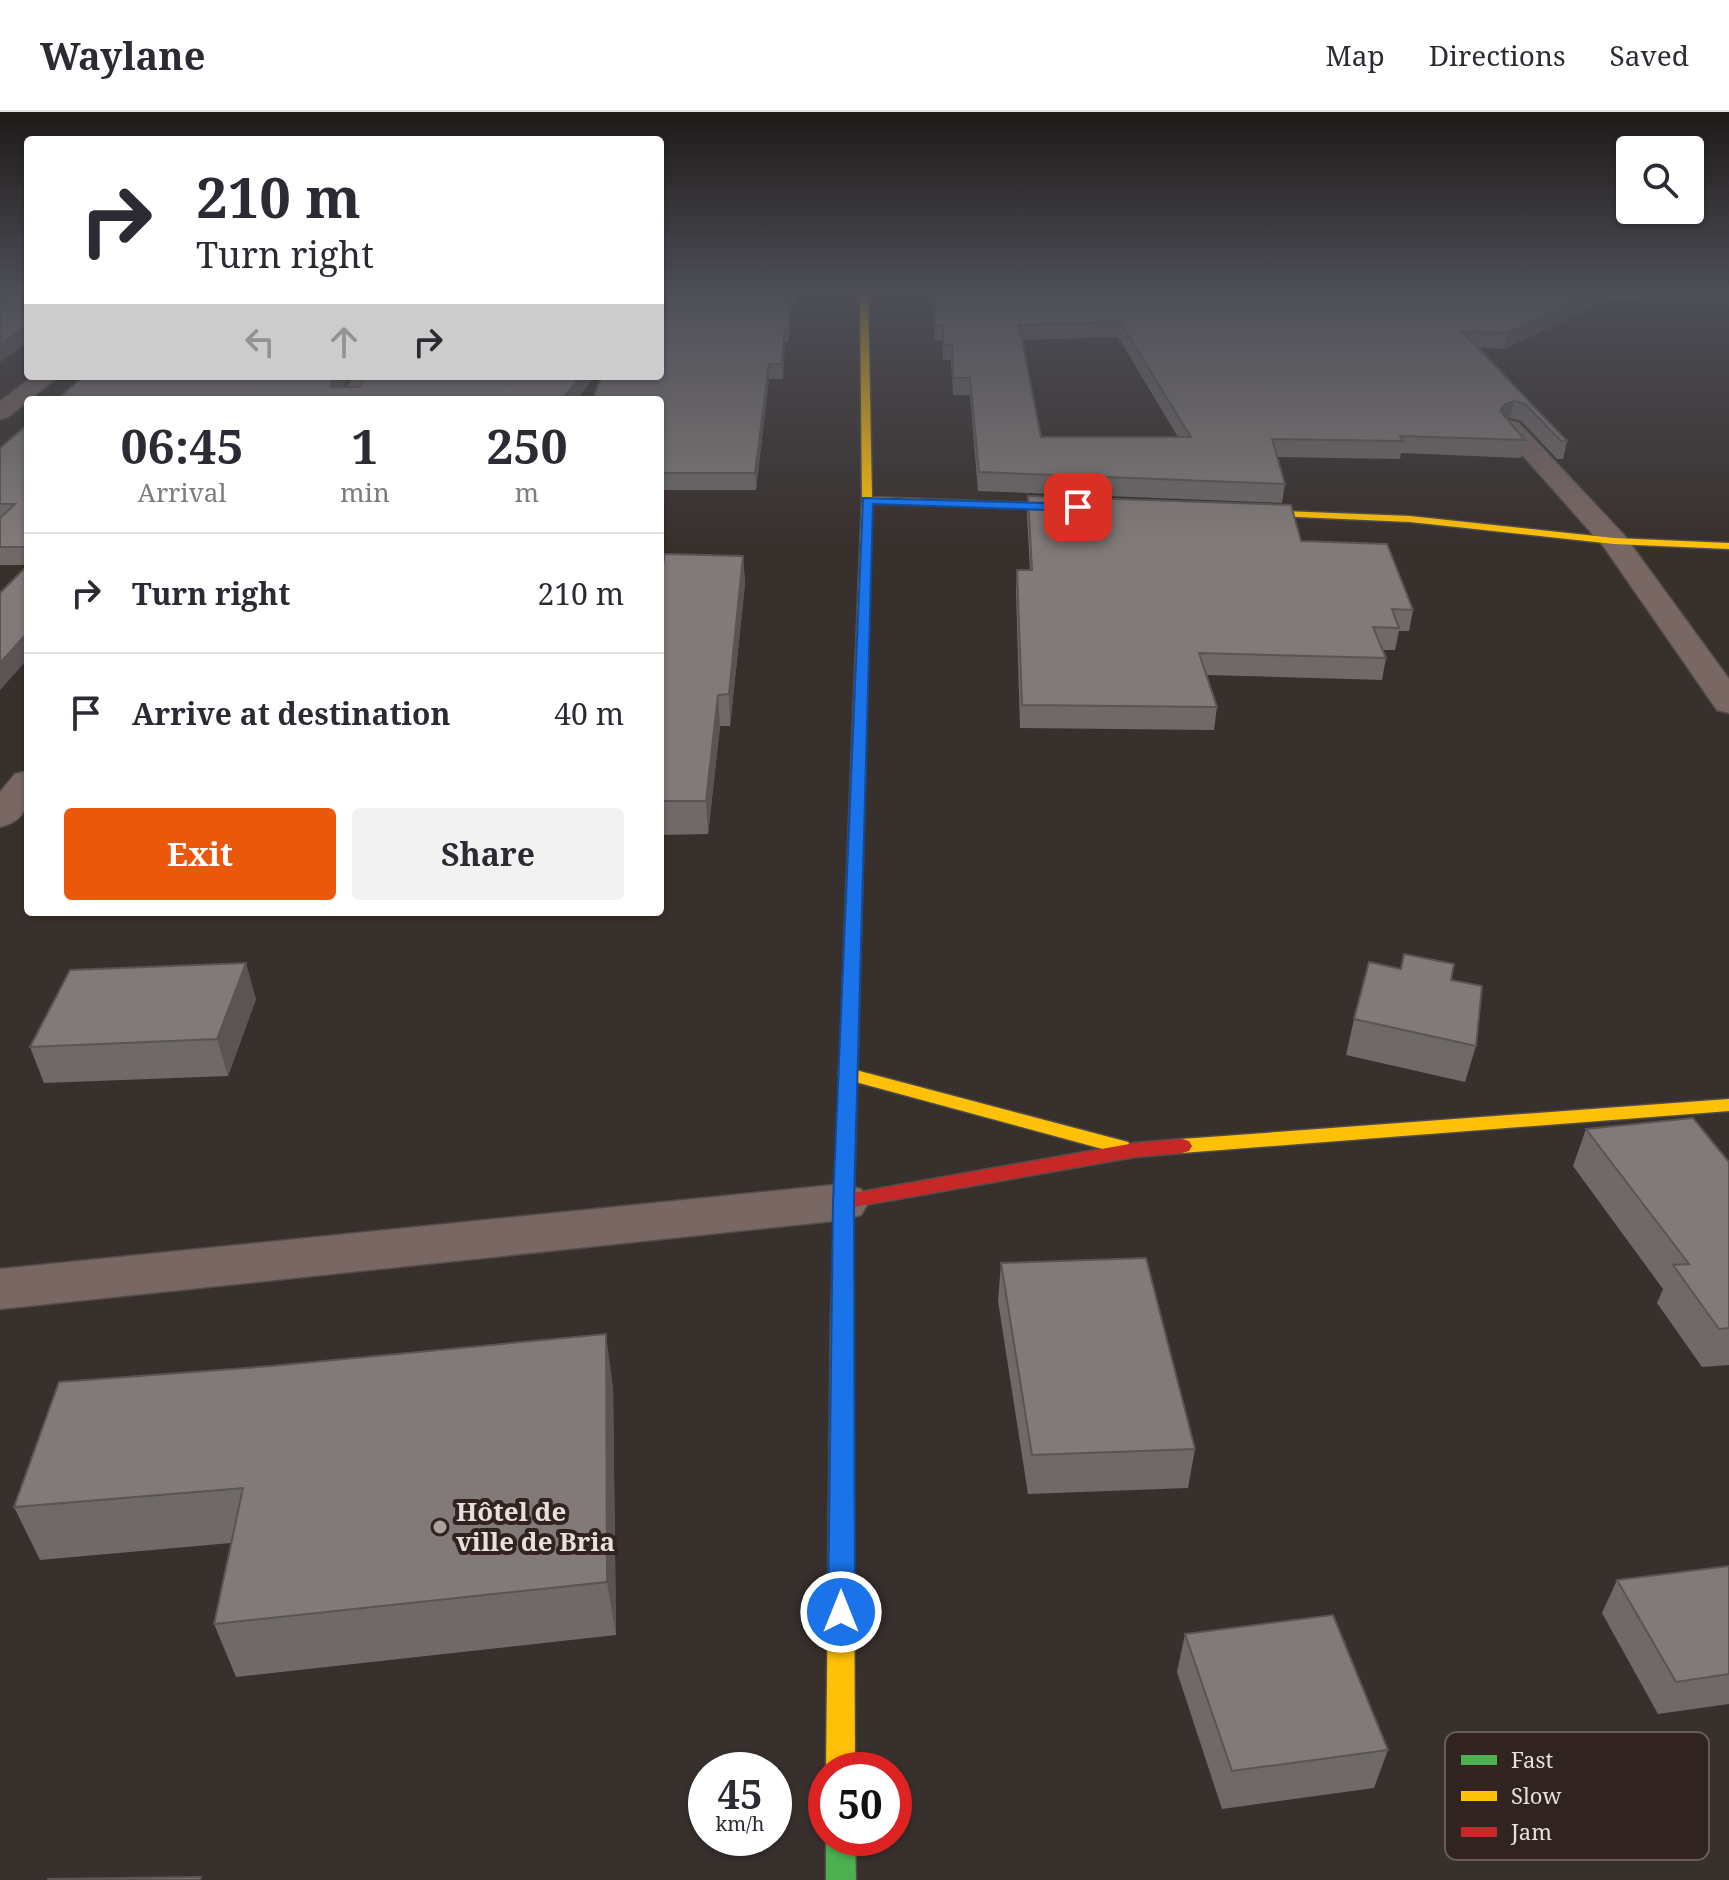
<!DOCTYPE html>
<html lang="en">
<head>
<meta charset="utf-8">
<style>
	:root { --surface:#fff; --page:#f2f2f3; --text:#2b2b33; --muted:#7c7c81; --line:#e1e1e2; --accent:#ea580c }
	body { margin:0; font-family:"Noto Serif",serif; background:var(--page); color:var(--text); height:100vh; display:flex; flex-direction:column; font-size:30px; white-space:nowrap }
	* { box-sizing:border-box; margin:0 }
	p { font-size:26px; color:var(--muted) }
	.icon { flex:none; width:44px; height:44px; fill:none; stroke:currentColor; stroke-width:2; stroke-linecap:round; stroke-linejoin:round }
	.map { position:relative; flex:1; overflow:hidden }
	.side { position:absolute; left:24px; top:284px; width:640px; height:520px; display:flex; flex-direction:column; background:var(--surface); border-radius:8px; box-shadow:0 2px 6px #0004 }
	.side>* { flex:none }
	.banner { position:absolute; left:24px; top:24px; width:640px; height:244px; border-radius:8px; box-shadow:0 2px 6px #0004; background:#fff; color:var(--text); overflow:hidden }
	.buttons { position:absolute; left:1616px; top:24px; display:grid; gap:16px }
	.buttons a { display:grid; place-items:center; width:88px; height:88px; border-radius:8px; background:var(--surface); box-shadow:0 2px 6px #0004; font-size:40px }
	.speed { position:absolute; left:688px; top:1640px; display:flex; gap:16px; font-size:40px; font-weight:700; text-align:center }
	.speed>* { display:grid; place-content:center; width:104px; height:104px; border-radius:50%; background:var(--surface); box-shadow:0 2px 6px #0004; line-height:1 }
	.speed small { font-size:20px; font-weight:400 }
	.speed .limit { border:12px solid #d22; background:#fff; color:#111 }
	.pin { position:absolute; display:grid; place-items:center; width:68px; height:68px; color:#fff; margin:-34px; border-radius:16px; box-shadow:0 4px 12px #0006 }
	.me { position:absolute; width:88px; margin:-44px; rotate:0deg; stroke-linejoin:round; filter:drop-shadow(0 0 6px #0008) }
	.turn { display:flex; align-items:center; gap:28px; height:168px; padding:0 40px; font-size:36px }
	.turn .icon { width:104px; height:104px; stroke-width:2.5 }
	.turn b { display:block; font-size:56px; line-height:68px }
	.lanes { display:flex; align-items:center; height:76px; padding:0 40px; background:#0003; justify-content:center; gap:40px; direction:ltr }
	.lanes .off { opacity:.35 }
	.eta { display:flex; justify-content:space-evenly; align-items:center; height:136px; text-align:center }
	.eta b { font-size:48px; font-weight:700; line-height:56px }
	.button { display:flex; gap:16px; margin-top:auto; padding:16px 40px }
	.button a { flex:1; height:92px; border-radius:8px; background:var(--accent); color:#fff; font-size:32px; font-weight:700; line-height:92px; text-align:center }
	.button a+a { background:var(--page); color:var(--text) }
	ul { padding:0; list-style:none }
	li { display:flex; align-items:center; gap:24px; height:120px; padding:0 40px; border-top:2px solid var(--line) }
	li div { flex:1 }
	li b { display:block; font-size:30px }
	li em { font-style:normal }
	header { display:flex; align-items:center; gap:48px; box-sizing:border-box; height:112px; padding:0 40px; background:var(--surface); border-bottom:2px solid var(--line) }
	header strong { font-size:38px }
	nav { display:flex; gap:44px; margin-inline-start:auto; font-size:28px }
	.map>svg:first-child { display:block }
	.lines { fill:none; stroke-linecap:round; stroke-linejoin:round }
	.street-casing { stroke:#534d4a; stroke-width:3 }
	.fast-casing { stroke:#534d4a; stroke-width:3 }
	.slow-casing { stroke:#534d4a; stroke-width:3 }
	.jam-casing { stroke:#534d4a; stroke-width:3 }
	.street { fill:#786763; fill-rule:evenodd }
	.fast { fill:#4caf50; fill-rule:evenodd }
	.slow { fill:#ffc107; fill-rule:evenodd }
	.jam { fill:#c62828; fill-rule:evenodd }
	.wall { fill:#6f6967; fill-rule:evenodd }
	.shaded-wall { fill:#5a5554 }
	.building { fill:#817a78; stroke:#5a5554; stroke-width:2; fill-rule:evenodd }
	.route { fill:#1a73e8; stroke:#114b97; stroke-width:2 }
	.poi-dot { fill:#aba29f; stroke:#31231f; stroke-width:3 }
	.labels { text-anchor:middle; stroke-width:8; stroke-linejoin:round; paint-order:stroke }
	.near-poi-label { font-size:26px; font-weight:bold; fill:#e9dfdc; stroke:#31231f; text-anchor:start }
	.key { fill:#31231f; stroke:#685b58; stroke-width:2 }
	.key-label { font-size:22px; fill:#e9dfdc }
</style>
</head>
<body>
<header>
<strong>Waylane</strong>
<nav><a>Map</a><a>Directions</a><a>Saved</a></nav>
</header>
<div class="map">
<svg width="1729" height="1768" viewBox="0 0 1729 1768">
	<rect width="100%" height="100%" fill="#38302d"/>
	<g class="lines">
		<defs>
			<g id="street">
				<polygon points="34,264 59,264 8,305 0,307 0,289"/>
				<polygon points="355,264 378,264 359,288 336,288"/>
				<polygon points="1511,309 1519,311 1624,423 1729,567 1729,601 1717,598 1604,435 1503,321 1499,316 1503,311"/>
				<path d="M28 659C28 686 32 707 0 715V680L15 662Z"/>
				<polygon points="843,1072 861,1077 869,1090 861,1103 843,1108 0,1197 0,1157"/>
			</g>
			<polygon id="fast" points="826,1723 826,1726 855,1726 856,1768 826,1768"/>
			<g id="slow">
				<polygon points="860,182 868,182 872,385 1089,393 1094,396 1089,399 872,391 862,783 854,788 846,783 862,388"/>
				<polygon points="1233,397 1410,404 1614,426 1729,431 1729,437 1614,432 1410,410 1229,402 1229,398"/>
				<polygon points="848,956 1128,1030 1131,1035 1128,1040 1121,1042 841,966 838,962 841,958"/>
				<polygon points="1729,987 1729,999 1182,1041 1175,1039 1172,1034 1175,1029 1182,1027"/>
				<polygon points="842,1195 850,1198 853,1204 855,1658 826,1659 831,1204 834,1198"/>
			</g>
			<polygon id="jam" points="854,778 862,783 854,1081 1135,1031 1182,1027 1189,1029 1192,1034 1189,1039 1182,1041 1135,1045 853,1095 853,1204 850,1210 842,1213 834,1210 831,1204 846,783"/>
		</defs>
		<!-- street casing -->
		<use href="#street" class="street-casing"/>
		<!-- fast casing -->
		<use href="#fast" class="fast-casing"/>
		<!-- slow casing -->
		<use href="#slow" class="slow-casing"/>
		<!-- jam casing -->
		<use href="#jam" class="jam-casing"/>
		<!-- street -->
		<use href="#street" class="street"/>
		<!-- fast -->
		<use href="#fast" class="fast"/>
		<!-- slow -->
		<use href="#slow" class="slow"/>
		<!-- jam -->
		<use href="#jam" class="jam"/>
	</g>
	<!-- wall -->
	<g class="wall">
		<polygon points="660,182 796,182 796,193 792,193 788,230 785,230 783,267 769,267 756,378 660,378"/>
		<path d="M935 182H1729V193L1606 188 1504 237 1478 235 1567 329 1563 347H1557L1521 309 1510 306 1507 307 1525 328 1521 346 1401 341 1400 347 1277 345 1285 372 1282 391 978 379 970 283H953L951 248H943L942 229 934 228ZM1118 225 1178 325H1041L1022 228Z"/>
		<polygon points="28,312 28,546 0,578 0,481 28,453 0,453 0,336"/>
		<polygon points="1028,384 1301,429 1413,498 1409,519 1399,519 1395,538 1383,538 1386,546 1382,568 1207,563 1217,595 1214,618 1020,616 1016,479 1017,458 1030,458 1027,404"/>
		<polygon points="743,444 745,472 730,614 720,614 708,722 660,723 660,468"/>
		<polygon points="1451,868 1476,934 1465,970 1346,943 1354,907"/>
		<polygon points="256,887 228,964 44,971 30,935"/>
		<polygon points="1586,1017 1729,1050 1729,1253 1702,1255 1657,1191 1663,1177 1573,1054"/>
		<polygon points="1001,1151 1195,1337 1188,1376 1028,1382 998,1189"/>
		<polygon points="613,1275 616,1523 236,1565 214,1512 231,1431 40,1448 14,1395"/>
		<polygon points="1729,1454 1729,1592 1658,1602 1602,1501 1617,1468"/>
		<polygon points="1185,1522 1388,1638 1374,1676 1222,1697 1177,1560"/>
	</g>
	<!-- shaded-wall -->
	<g class="shaded-wall">
		<polygon points="792,182 792,193 788,230 788,216"/>
		<polygon points="1591,182 1607,182 1606,188 1504,237 1507,221"/>
		<polygon points="28,213 28,230 0,250 0,233"/>
		<polygon points="785,216 785,230 783,267 782,252"/>
		<polygon points="769,252 769,267 756,378 755,361"/>
		<polygon points="337,264 351,264 334,286 331,271"/>
		<polygon points="582,264 596,264 576,288 561,288"/>
		<polygon points="1514,289 1510,306 1501,309 1500,299 1505,292"/>
		<polygon points="743,444 745,472 730,614 729,582"/>
		<polygon points="28,520 28,546 0,578 0,551"/>
		<polygon points="718,583 720,614 708,722 706,689"/>
		<polygon points="246,851 256,887 228,964 217,927"/>
		<polygon points="606,1222 613,1275 616,1523 607,1470"/>
	</g>
	<!-- building -->
	<g class="building">
		<polygon points="0,182 28,182 28,213 0,233"/>
		<polygon points="660,182 792,182 788,216 785,216 782,252 769,252 755,361 660,361 660,288 592,288 602,264 660,264"/>
		<path d="M935 182H1591L1507 221 1462 219 1567 329H1561L1525 292 1514 289 1505 292 1500 299 1525 328 1400 324 1403 329 1272 327 1285 372 979 360 970 266H953L952 233H943V213H935ZM1120 210 1191 325H1041L1019 213Z"/>
		<polygon points="84,264 337,264 331,271 331,275 359,275 367,264 582,264 561,288 56,288"/>
		<polygon points="28,312 28,435 0,435 0,406 15,392 0,392 0,336"/>
		<polygon points="1028,384 1291,393 1301,429 1387,432 1413,498 1392,497 1399,516 1373,515 1386,546 1199,541 1217,595 1022,593 1017,458 1032,458"/>
		<polygon points="665,442 743,444 729,582 718,583 706,689 660,689 660,468"/>
		<polygon points="28,453 28,520 0,551 0,481"/>
		<polygon points="1404,842 1454,852 1451,868 1482,874 1476,934 1354,907 1369,850 1401,857"/>
		<polygon points="246,851 217,927 30,935 70,858"/>
		<polygon points="1693,1006 1729,1050 1729,1216 1719,1217 1673,1153 1689,1152 1586,1017"/>
		<polygon points="1146,1146 1195,1337 1032,1343 1001,1151"/>
		<polygon points="606,1222 607,1470 214,1512 243,1376 14,1395 59,1270 271,1254"/>
		<polygon points="1729,1454 1729,1562 1676,1570 1617,1468"/>
		<polygon points="1333,1503 1388,1638 1232,1659 1185,1522"/>
		<polygon points="201,1765 200,1768 48,1768 48,1767"/>
	</g>
	<!-- sky -->
	<linearGradient id="sky" x2="0" y2="1"><stop stop-color="#1f1a19"/><stop offset="0.42" stop-color="#4d4e57"/><stop offset="1" stop-color="#4d4e57" stop-opacity="0"/></linearGradient>
	<rect width="1729" height="430" fill="url(#sky)"/>
	<!-- route -->
	<polygon class="route" points="863,386 1078,392 1084,395 1078,399 873,392 854,1090 855,1500 851,1509 841,1512 832,1509 828,1500 833,1090"/>
	<!-- markers -->
	<circle class="poi-dot" cx="440" cy="1415" r="8"/>
	<g class="labels">
		<!-- near-poi labels -->
		<g class="near-poi-label">
			<text x="456" y="1409">Hôtel de<tspan x="456" dy="30">ville de Bria</tspan></text>
		</g>
	</g>
	<!-- legend -->
	<rect x="1445" y="1620" width="264" height="128" rx="12" class="key"/>
	<rect x="1461" y="1643" width="36" height="10" fill="#4caf50"/>
	<rect x="1461" y="1679" width="36" height="10" fill="#ffc107"/>
	<rect x="1461" y="1715" width="36" height="10" fill="#c62828"/>
	<g class="key-label">
		<text x="1511" y="1656">Fast</text>
		<text x="1511" y="1692">Slow</text>
		<text x="1511" y="1728">Jam</text>
	</g>
</svg>
<div class="buttons">
<a><svg class="icon" aria-label="search" viewBox="0 0 24 24"><circle cx="10" cy="10" r="6"/><path d="M15 15l6 6"/></svg></a>
</div>
<div class="speed"><div>45<small>km/h</small></div><div class="limit">50</div></div>
<div class="pin" style="left:1078px;top:395px;background:#d93025"><svg class="icon" aria-label="arrive" viewBox="0 0 24 24"><path d="M6 21V4h12l-3 4 3 4H6"/></svg></div>
<svg class="me" style="left:841px;top:1500px" viewBox="-20 -20 40 40"><circle r="17" fill="#1a73e8" stroke="#fff" stroke-width="3"/><path d="M0-11L8 9 0 5-8 9z" fill="#fff"/></svg>
<div class="banner">
<div class="turn"><svg class="icon" aria-label="right" viewBox="0 0 24 24"><path d="M7 20v-9h11M14 6l5 5-5 5"/></svg><div><b>210 m</b>Turn right</div></div>
<div class="lanes"><svg class="icon off" aria-label="left" viewBox="0 0 24 24"><path d="M17 20v-9H6M10 6l-5 5 5 5"/></svg><svg class="icon off" aria-label="ahead" viewBox="0 0 24 24"><path d="M12 20V5M6 11l6-6 6 6"/></svg><svg class="icon" aria-label="right" viewBox="0 0 24 24"><path d="M7 20v-9h11M14 6l5 5-5 5"/></svg></div>
</div>
<section class="side">
<div class="eta">
<div><b>06:45</b><p>Arrival</p></div>
<div><b>1</b><p>min</p></div>
<div><b>250</b><p>m</p></div>
</div>
<ul>
<li><svg class="icon" aria-label="right" viewBox="0 0 24 24"><path d="M7 20v-9h11M14 6l5 5-5 5"/></svg><div><b>Turn right</b></div><em>210 m</em></li>
<li><svg class="icon" aria-label="arrive" viewBox="0 0 24 24"><path d="M6 21V4h12l-3 4 3 4H6"/></svg><div><b>Arrive at destination</b></div><em>40 m</em></li>
</ul>
<div class="button"><a>Exit</a><a>Share</a></div>
</section>
</div>
</body>
</html>
